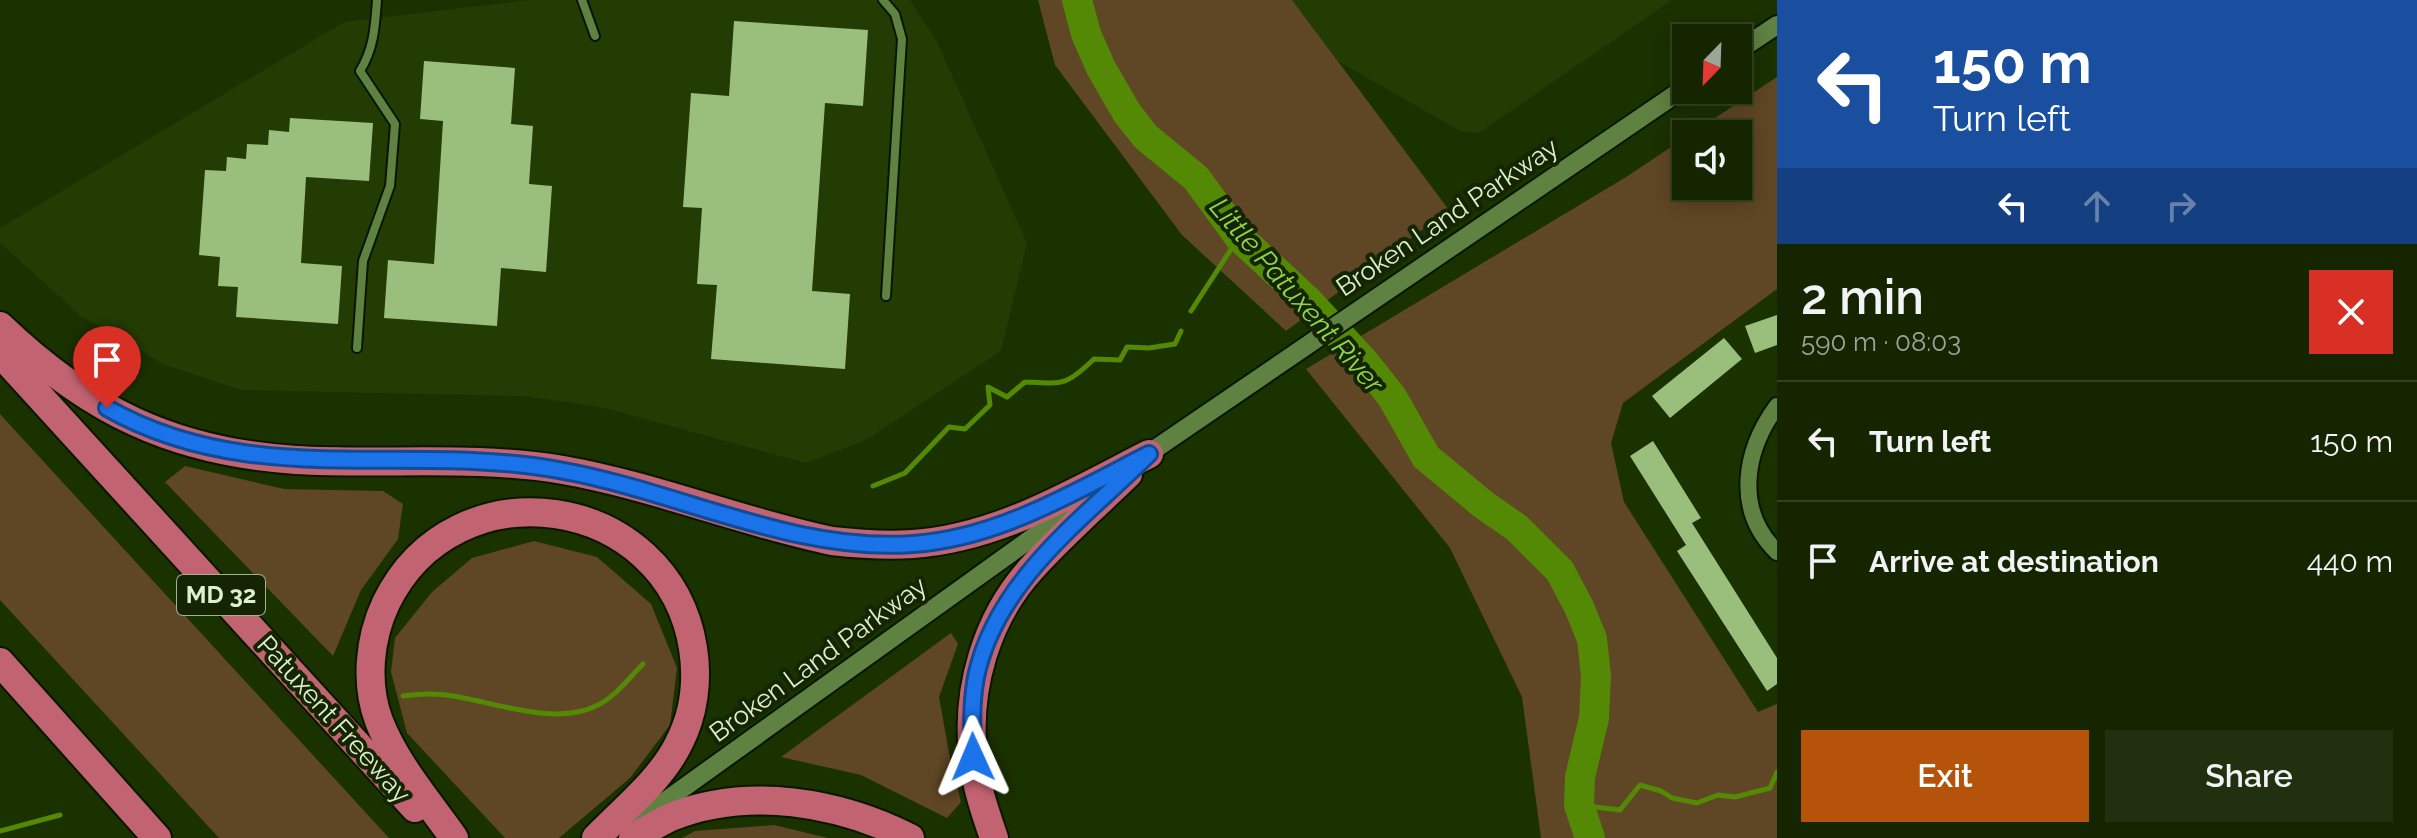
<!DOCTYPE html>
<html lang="en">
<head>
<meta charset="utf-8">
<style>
	:root { --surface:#142500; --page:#21310f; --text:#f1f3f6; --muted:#9da599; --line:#334222; --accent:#b45309 }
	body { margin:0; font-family:Raleway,sans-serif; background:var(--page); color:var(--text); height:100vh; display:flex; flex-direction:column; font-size:30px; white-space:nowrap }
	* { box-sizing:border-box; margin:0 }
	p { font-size:26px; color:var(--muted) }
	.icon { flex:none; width:44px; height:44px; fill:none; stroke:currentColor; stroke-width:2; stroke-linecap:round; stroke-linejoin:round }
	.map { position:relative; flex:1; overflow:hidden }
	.side { display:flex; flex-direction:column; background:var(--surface); width:640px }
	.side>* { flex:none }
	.hud { background:#1a4fa0; color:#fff; overflow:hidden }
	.needle { width:52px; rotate:203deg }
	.buttons { position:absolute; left:1672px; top:24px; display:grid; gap:16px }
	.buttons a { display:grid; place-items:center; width:80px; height:80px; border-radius:0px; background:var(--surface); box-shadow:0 4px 20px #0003,0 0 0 2px var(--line); font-size:40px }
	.pin { position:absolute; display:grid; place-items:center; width:68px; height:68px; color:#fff; margin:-82px -34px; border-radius:50% 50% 50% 0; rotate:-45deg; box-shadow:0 0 8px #0007 }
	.pin .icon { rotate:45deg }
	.me { position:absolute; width:88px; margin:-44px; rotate:359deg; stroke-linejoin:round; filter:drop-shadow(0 0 6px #0008) }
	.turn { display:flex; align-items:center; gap:28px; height:168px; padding:0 24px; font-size:36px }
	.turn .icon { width:104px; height:104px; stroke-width:2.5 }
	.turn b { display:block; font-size:56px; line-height:68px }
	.lanes { display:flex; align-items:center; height:76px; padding:0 24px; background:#0003; justify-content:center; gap:40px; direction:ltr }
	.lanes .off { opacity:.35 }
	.round { display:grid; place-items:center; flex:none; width:84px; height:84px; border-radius:0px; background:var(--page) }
	.overview { display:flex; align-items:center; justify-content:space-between; height:136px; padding:0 24px }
	h1 { font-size:48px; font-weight:600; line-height:60px }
	.cta { display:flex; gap:16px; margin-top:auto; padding:16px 24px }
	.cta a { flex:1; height:92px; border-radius:0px; background:var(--accent); color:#fff; font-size:32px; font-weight:600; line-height:92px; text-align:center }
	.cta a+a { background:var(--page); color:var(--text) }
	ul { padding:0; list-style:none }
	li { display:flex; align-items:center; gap:24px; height:120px; padding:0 24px; border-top:2px solid var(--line) }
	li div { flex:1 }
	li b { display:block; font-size:30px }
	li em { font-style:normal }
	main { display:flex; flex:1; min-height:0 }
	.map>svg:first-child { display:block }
	.built { fill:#223c04 }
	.green { fill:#5f4624 }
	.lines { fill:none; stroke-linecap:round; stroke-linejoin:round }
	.stream { stroke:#538904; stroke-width:5 }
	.river { stroke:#538904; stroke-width:30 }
	.building { fill:#9abf7d }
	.service-casing { stroke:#071700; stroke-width:12 }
	.minor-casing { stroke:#071700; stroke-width:20 }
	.tertiary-casing { stroke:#071700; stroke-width:22 }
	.motorway-casing { stroke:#071700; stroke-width:32 }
	.service { stroke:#5f8141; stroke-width:8 }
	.minor { stroke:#5f8141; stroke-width:16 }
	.tertiary { stroke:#5f8141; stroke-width:18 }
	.motorway { stroke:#c26371; stroke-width:28 }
	.route-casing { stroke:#114b97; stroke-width:20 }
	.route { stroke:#1a73e8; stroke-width:14 }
	.labels { text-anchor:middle; stroke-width:8; stroke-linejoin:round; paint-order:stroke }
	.shield { fill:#152504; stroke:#a0b391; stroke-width:2 }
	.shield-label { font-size:24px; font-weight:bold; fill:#dcf0ce }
	.street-label { font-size:26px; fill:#dcf0ce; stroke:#152504 }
	.water-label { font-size:28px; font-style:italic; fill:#90d748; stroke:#152504 }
</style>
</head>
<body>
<main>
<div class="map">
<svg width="1777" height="838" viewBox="0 0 1777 838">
	<rect width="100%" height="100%" fill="#1a3100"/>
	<!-- built -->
	<g class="built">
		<polygon points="528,0 910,0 937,42 1027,243 1001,351 866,440 806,463 601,407 523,396 241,390 163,364 81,316 0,243 0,228 344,22"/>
		<polygon points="1291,0 1672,0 1479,133 1462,132 1336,60"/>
	</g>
	<!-- green -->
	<g class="green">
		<polygon points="1038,0 1292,0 1449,210 1286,331 1182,235 1055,65"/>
		<polygon points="1777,77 1777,289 1623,403 1611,443 1624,502 1758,712 1777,704 1777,838 1541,838 1522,697 1450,548 1306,369 1626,177 1686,137 1686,186 1738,186 1738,134 1691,134"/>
		<polygon points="0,414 389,838 219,838 0,600"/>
		<polygon points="185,466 284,489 383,491 403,504 398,539 361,590 333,656 165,482"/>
		<polygon points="534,541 597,557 651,604 677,668 670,725 630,778 559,838 505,838 407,733 391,672 395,638 432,592 472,558"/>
		<polygon points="951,633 958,644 939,697 950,758 961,802 947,818 861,775 781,757"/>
		<polygon points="774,825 828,838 682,838 695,831"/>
	</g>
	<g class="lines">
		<!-- stream -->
		<g class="stream">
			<polyline points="1191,311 1239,237"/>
			<path d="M873 486 905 473 949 427 965 429 990 405 988 387 1007 397 1025 382C1063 384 1066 386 1094 359L1120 360 1127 347 1149 348 1175 344 1181 331"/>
			<path d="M403 696C417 694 431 693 446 695 490 700 554 728 598 705 616 696 629 678 643 664"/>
			<polyline points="1579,805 1620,810 1640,785 1661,791 1672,798 1697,803 1718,795 1735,797 1770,788 1777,772"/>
			<polyline points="0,831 60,815"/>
		</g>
		<!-- river -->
		<polyline class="river" points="1077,0 1086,34 1101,68 1127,113 1146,137 1196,178 1239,237 1308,301 1366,364 1392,397 1426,457 1484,505 1517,528 1560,571 1579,607 1592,639 1596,676 1594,718 1580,777 1579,805 1590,838"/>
	</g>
	<!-- building -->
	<g class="building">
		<polygon points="734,21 868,30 863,106 825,103 812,291 850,294 845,369 711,359 717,285 697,284 702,208 683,207 691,93 729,96"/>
		<polygon points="424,61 515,68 511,124 533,126 529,184 552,186 546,272 501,268 497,326 384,318 388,260 434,264 443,121 420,119"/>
		<polygon points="290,118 373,123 369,181 306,177 301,263 342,266 338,324 236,317 238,287 218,286 220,257 199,255 205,170 226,171 227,157 246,159 247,144 268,145 269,130 289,132"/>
		<polygon points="1777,315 1777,345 1755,353 1745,326"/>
		<polygon points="1724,338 1742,359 1670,418 1652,396"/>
		<polygon points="1653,441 1701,518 1692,523 1777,658 1777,684 1767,691 1677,551 1686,545 1630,456"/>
	</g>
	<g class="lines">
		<defs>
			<g id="service">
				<polyline points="582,0 595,36"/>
				<polyline points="883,0 895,14 902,39 886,296"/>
				<path d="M357 348 363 261 390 186 395 124 360 71C374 48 375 27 377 0"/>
			</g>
			<path id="minor" d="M1777 406C1744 451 1734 510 1777 552"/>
			<g id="tertiary">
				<polyline points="1738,51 1777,25"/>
				<polyline points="1142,458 1686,87"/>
				<polyline points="629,827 1086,499"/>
			</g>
			<g id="motorway">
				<path d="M0 326C89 411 173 452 296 460 385 465 474 455 563 470 654 486 741 522 832 541 859 544 886 546 913 544 999 538 1074 492 1149 454"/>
				<polyline points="0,353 415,808"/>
				<polyline points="0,662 157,838"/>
				<path d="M454 838C428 801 395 763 379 721 365 684 369 639 386 603 455 461 668 493 693 648 698 680 694 714 679 743 661 780 624 809 596 838"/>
				<path d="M633 838C645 831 658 823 671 817 748 786 839 802 910 838"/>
				<path d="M994 838C985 812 975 783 973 755 966 689 986 618 1032 568 1062 535 1096 505 1128 474"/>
			</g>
		</defs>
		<!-- service casing -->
		<use href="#service" class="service-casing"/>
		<!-- minor casing -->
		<use href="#minor" class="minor-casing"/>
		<!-- tertiary casing -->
		<use href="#tertiary" class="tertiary-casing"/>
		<!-- motorway casing -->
		<use href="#motorway" class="motorway-casing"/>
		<!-- service -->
		<use href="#service" class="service"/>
		<!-- minor -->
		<use href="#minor" class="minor"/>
		<!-- tertiary -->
		<use href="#tertiary" class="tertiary"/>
		<!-- motorway -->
		<use href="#motorway" class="motorway"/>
	</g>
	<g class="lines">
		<defs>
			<path id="route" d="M107 408C254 491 408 441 564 471 679 492 795 553 913 544 999 538 1074 492 1149 454 1083 519 996 581 976 677 971 704 972 730 973 757"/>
		</defs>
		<!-- route casing -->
		<use href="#route" class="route-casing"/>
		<!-- route -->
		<use href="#route" class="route"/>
	</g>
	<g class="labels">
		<!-- shield labels -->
		<rect class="shield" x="177" y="575" width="88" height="40" rx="6"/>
		<g class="shield-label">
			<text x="221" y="603">MD 32</text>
		</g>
		<!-- street labels -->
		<g class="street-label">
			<text transform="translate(1447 217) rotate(-34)" y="9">Broken Land Parkway</text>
			<text transform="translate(818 659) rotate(-36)" y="9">Broken Land Parkway</text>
			<text transform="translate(334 719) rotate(48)" y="9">Patuxent Freeway</text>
		</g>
		<!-- water labels -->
		<g class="water-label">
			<text transform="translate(1297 295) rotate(49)" y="10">Little Patuxent River</text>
		</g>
	</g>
</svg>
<div class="buttons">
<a><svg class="needle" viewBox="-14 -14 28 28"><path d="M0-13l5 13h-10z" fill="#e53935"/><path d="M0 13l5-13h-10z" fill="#9da599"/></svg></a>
<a><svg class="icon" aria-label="sound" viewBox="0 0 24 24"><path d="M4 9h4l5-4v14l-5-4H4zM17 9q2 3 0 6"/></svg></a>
</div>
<div class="pin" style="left:107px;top:408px;background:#d93025"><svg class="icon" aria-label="arrive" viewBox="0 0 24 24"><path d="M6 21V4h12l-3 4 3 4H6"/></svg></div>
<svg class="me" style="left:973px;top:757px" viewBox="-20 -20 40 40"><path d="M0-17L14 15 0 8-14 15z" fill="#1a73e8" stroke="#fff" stroke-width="4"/></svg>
</div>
<section class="side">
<div class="hud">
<div class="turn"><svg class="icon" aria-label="left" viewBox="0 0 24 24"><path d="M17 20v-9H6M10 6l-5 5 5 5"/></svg><div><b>150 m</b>Turn left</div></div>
<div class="lanes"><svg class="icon" aria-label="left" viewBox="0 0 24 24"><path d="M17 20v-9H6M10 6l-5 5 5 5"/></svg><svg class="icon off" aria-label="ahead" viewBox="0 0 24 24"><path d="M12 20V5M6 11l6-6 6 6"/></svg><svg class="icon off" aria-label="right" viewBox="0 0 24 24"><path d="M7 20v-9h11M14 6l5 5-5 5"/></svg></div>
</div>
<div class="overview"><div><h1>2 min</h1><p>590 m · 08:03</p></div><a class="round" style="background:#d93025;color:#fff"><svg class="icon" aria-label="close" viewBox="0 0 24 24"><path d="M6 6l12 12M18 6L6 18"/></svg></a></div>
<ul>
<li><svg class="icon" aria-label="left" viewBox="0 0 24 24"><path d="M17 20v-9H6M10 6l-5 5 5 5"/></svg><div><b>Turn left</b></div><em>150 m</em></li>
<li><svg class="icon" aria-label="arrive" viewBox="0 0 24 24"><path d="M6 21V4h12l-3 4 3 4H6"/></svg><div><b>Arrive at destination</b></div><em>440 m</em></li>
</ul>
<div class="cta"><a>Exit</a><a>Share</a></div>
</section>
</main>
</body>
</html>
